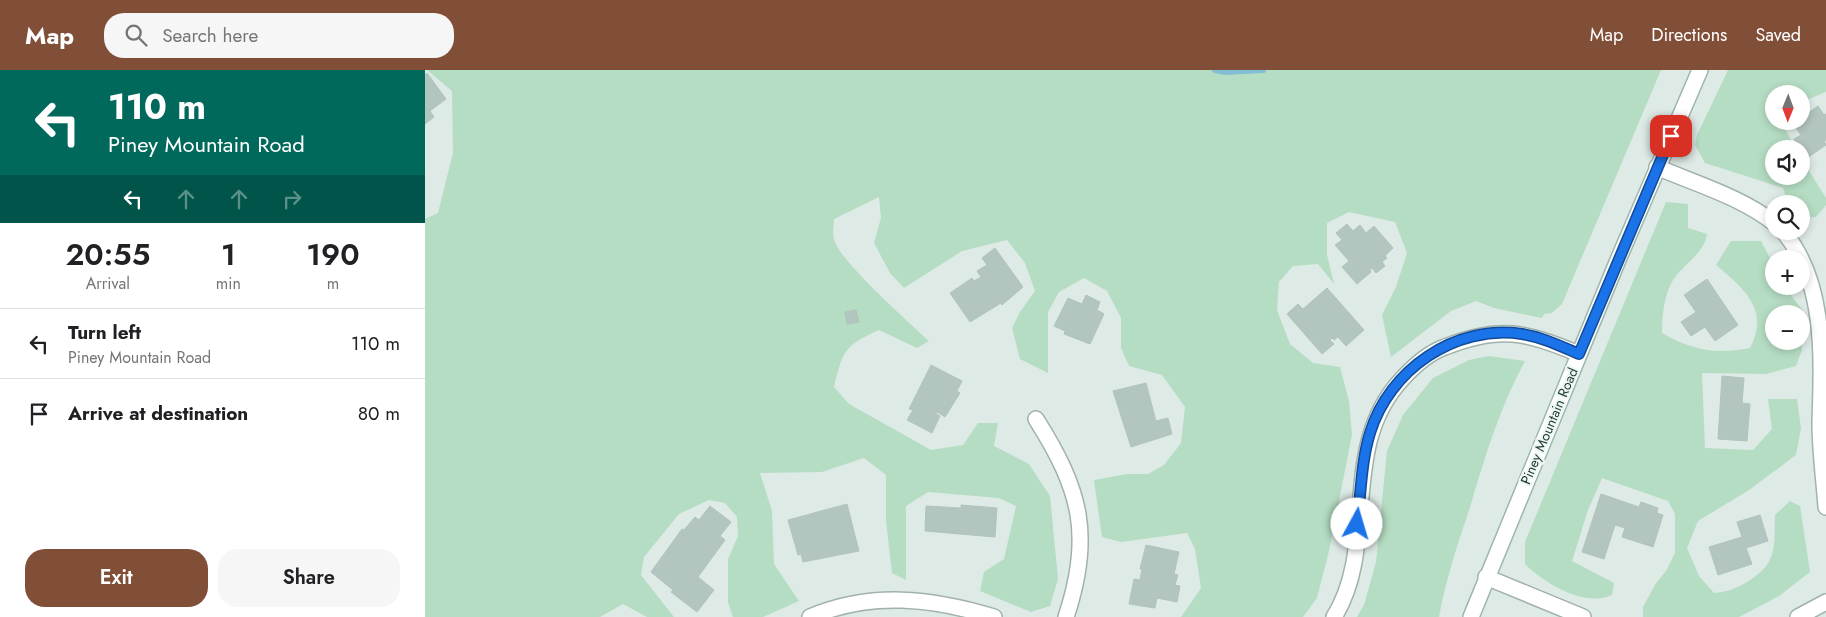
<!DOCTYPE html>
<html lang="en">
<head>
<meta charset="utf-8">
<style>
	:root { --surface:#fff; --page:#f6f6f6; --text:#202124; --muted:#757577; --line:#e0e0e0; --accent:#814f37 }
	body { margin:0; font-family:Jost,sans-serif; background:var(--page); color:var(--text); height:100vh; display:flex; flex-direction:column; font-size:19px; white-space:nowrap }
	* { box-sizing:border-box; margin:0 }
	p { font-size:16px; color:var(--muted) }
	.icon { flex:none; width:28px; height:28px; fill:none; stroke:currentColor; stroke-width:2; stroke-linecap:round; stroke-linejoin:round }
	.map { position:relative; flex:1; overflow:hidden }
	.side { display:flex; flex-direction:column; background:var(--surface); width:425px }
	.side>* { flex:none }
	.banner { background:#00695c; color:#fff; overflow:hidden }
	.needle { width:32px; rotate:181deg }
	.fabs { position:absolute; left:1340px; top:15px; display:grid; gap:10px }
	.fabs a { display:grid; place-items:center; width:45px; height:45px; border-radius:50%; background:var(--surface); box-shadow:0 2px 8px #0003; font-size:25px }
	.pin { position:absolute; display:grid; place-items:center; width:42px; height:42px; color:#fff; margin:-21px; border-radius:10px; box-shadow:0 2px 8px #0006 }
	.me { position:absolute; width:55px; margin:-28px; rotate:6deg; stroke-linejoin:round; filter:drop-shadow(0 0 4px #0008) }
	.turn { display:flex; align-items:center; gap:18px; height:105px; padding:0 25px; font-size:22px }
	.turn .icon { width:65px; height:65px; stroke-width:2.5 }
	.turn b { display:block; font-size:35px; line-height:42px }
	.lanes { display:flex; align-items:center; height:48px; padding:0 25px; background:#0003; justify-content:center; gap:25px; direction:ltr }
	.lanes .off { opacity:.35 }
	.eta { display:flex; justify-content:space-evenly; align-items:center; height:85px; text-align:center }
	.eta b { font-size:30px; font-weight:600; line-height:35px }
	.button { display:flex; gap:10px; margin-top:auto; padding:10px 25px }
	.button a { flex:1; height:58px; border-radius:20px; background:var(--accent); color:#fff; font-size:20px; font-weight:600; line-height:58px; text-align:center }
	.button a+a { background:var(--page); color:var(--text) }
	ul { padding:0; list-style:none }
	li { display:flex; align-items:center; gap:15px; height:70px; padding:0 25px; border-top:1px solid var(--line) }
	li div { flex:1 }
	li b { display:block; font-size:19px }
	li em { font-style:normal }
	header { display:flex; align-items:center; gap:30px; box-sizing:border-box; height:70px; padding:0 25px; background:var(--accent); color:#fff }
	header strong { font-size:24px }
	nav { display:flex; gap:28px; margin-inline-start:auto; font-size:18px }
	.search { width:350px; height:45px; background:var(--page); display:flex; align-items:center; gap:12px; box-sizing:border-box; padding:0 18px; border-radius:20px; color:var(--muted); font-size:19px }
	main { display:flex; flex:1; min-height:0 }
	.map>svg:first-child { display:block }
	.green { fill:#b5ddc3; fill-rule:evenodd }
	.lines { fill:none; stroke-linecap:round; stroke-linejoin:round }
	.stream { stroke:#83bfd2; stroke-width:6 }
	.building { fill:#b3c5bf; stroke:#b0c4bd }
	.street-casing { stroke:#a1b2ad; stroke-width:18 }
	.secondary-casing { stroke:#9db6af; stroke-width:18 }
	.street { stroke:#fff; stroke-width:15 }
	.secondary { stroke:#fff; stroke-width:15 }
	.route-casing { stroke:#114b97; stroke-width:12 }
	.route { stroke:#1a73e8; stroke-width:9 }
	.labels { text-anchor:middle; stroke-width:4.5; stroke-linejoin:round; paint-order:stroke }
	.street-label { font-size:14px; fill:#1f3a35; stroke:#eef7f3 }
</style>
</head>
<body>
<header>
<strong>Map</strong>
<div class="search"><svg class="icon" aria-label="search" viewBox="0 0 24 24"><circle cx="10" cy="10" r="6"/><path d="M15 15l6 6"/></svg>Search here</div>
<nav><a>Map</a><a>Directions</a><a>Saved</a></nav>
</header>
<main>
<section class="side">
<div class="banner">
<div class="turn"><svg class="icon" aria-label="left" viewBox="0 0 24 24"><path d="M17 20v-9H6M10 6l-5 5 5 5"/></svg><div><b>110 m</b>Piney Mountain Road</div></div>
<div class="lanes"><svg class="icon" aria-label="left" viewBox="0 0 24 24"><path d="M17 20v-9H6M10 6l-5 5 5 5"/></svg><svg class="icon off" aria-label="ahead" viewBox="0 0 24 24"><path d="M12 20V5M6 11l6-6 6 6"/></svg><svg class="icon off" aria-label="ahead" viewBox="0 0 24 24"><path d="M12 20V5M6 11l6-6 6 6"/></svg><svg class="icon off" aria-label="right" viewBox="0 0 24 24"><path d="M7 20v-9h11M14 6l5 5-5 5"/></svg></div>
</div>
<div class="eta">
<div><b>20:55</b><p>Arrival</p></div>
<div><b>1</b><p>min</p></div>
<div><b>190</b><p>m</p></div>
</div>
<ul>
<li><svg class="icon" aria-label="left" viewBox="0 0 24 24"><path d="M17 20v-9H6M10 6l-5 5 5 5"/></svg><div><b>Turn left</b><p>Piney Mountain Road</p></div><em>110 m</em></li>
<li><svg class="icon" aria-label="arrive" viewBox="0 0 24 24"><path d="M6 21V4h12l-3 4 3 4H6"/></svg><div><b>Arrive at destination</b></div><em>80 m</em></li>
</ul>
<div class="button"><a>Exit</a><a>Share</a></div>
</section>
<div class="map">
<svg width="1401" height="547" viewBox="0 0 1401 547">
	<rect width="100%" height="100%" fill="#deeae6"/>
	<!-- green -->
	<g class="green">
		<path d="M2 0H1236L1137 234 1127 243 1119 244 1117 248 1069 238 1051 231 1026 241 966 287 957 245 971 217 982 183 970 152 924 142 902 153V185L909 214 893 194 868 196 854 212 852 240 865 274 888 293 915 297 924 331 927 365 904 481 892 528 878 547H756L776 518 770 479 762 463 696 472 677 467 669 410 702 404H723L739 395 756 373 760 337 737 305 704 296 696 278V248L682 221 659 208 634 222 623 242V303L595 289 587 258 595 242 610 221 600 193 582 170 537 181 479 218 465 203 449 173 456 148 454 127 409 149C409 155 407 163 409 169 413 190 486 254 504 271L492 278 454 260C419 276 418 280 409 317L424 334 506 380 538 375 553 353H573L569 376 604 394 625 426 633 509 625 536 606 542 555 521 559 502 579 489 591 436 574 428 503 422 481 436V510L467 503 461 451V405L439 388 397 402 335 403 347 441 349 494 374 531 338 547H308L303 532V489L313 466 312 447 300 433 284 430 254 444 219 487 216 505 249 547H222L198 534 175 547H0V149L13 143 28 83 27 21Z"/>
		<polygon points="1303,0 1401,0 1401,22 1376,32 1376,24 1349,24 1349,51 1362,51 1361,61 1371,79 1349,79 1349,106 1376,106 1376,88 1401,128 1401,135 1391,147 1377,148 1376,134 1363,134 1358,118 1280,93 1270,75 1272,65"/>
		<path d="M1241 132 1263 134V158L1282 164C1280 183 1258 194 1248 210 1239 225 1237 246 1237 263 1267 280 1291 285 1325 278 1345 239 1319 219 1291 195L1306 171H1336L1349 196V216H1359L1378 241 1377 280 1371 296 1341 304 1277 303 1280 378 1328 380 1347 359 1343 329H1372L1376 358 1371 385 1324 420 1273 451 1262 478 1274 506 1289 523C1302 522 1310 519 1322 512 1353 493 1349 478 1350 445L1365 431 1375 436 1385 502 1354 526 1314 547H1218V537L1231 513 1241 501 1250 483V444L1243 431 1177 408 1163 440 1147 491 1189 513 1187 525C1160 538 1119 513 1100 494V472ZM1349 244H1376V271H1349Z"/>
		<path d="M1064 286 1100 291C1075 337 1060 386 1045 437 1033 473 1021 509 1014 547H932L939 535 951 492 962 381 978 345 1008 308 1044 290Z"/>
	</g>
	<g class="lines">
		<!-- stream -->
		<polyline class="stream" points="790,0 800,2 838,0"/>
	</g>
	<!-- building -->
	<g class="building">
		<polygon points="2,3 21,29 5,41 9,47 0,54 0,5"/>
		<polygon points="1393,36 1399,45 1401,44 1401,70 1399,71 1401,75 1382,88 1369,69 1376,65 1371,58 1379,53 1376,48"/>
		<polygon points="922,154 928,161 935,155 941,163 949,156 968,178 960,186 962,188 957,192 960,196 951,203 947,198 945,199 946,202 932,214 917,197 924,191 910,175 917,170 911,163"/>
		<polygon points="570,178 598,217 577,235 576,233 545,252 525,223 547,208 549,211 556,207 552,201 562,195 557,188"/>
		<polygon points="1282,209 1313,255 1290,271 1280,257 1266,266 1256,252 1271,242 1259,225"/>
		<polygon points="902,218 939,260 921,276 913,267 909,270 907,268 905,270 909,274 897,284 862,244 873,234 878,239"/>
		<polygon points="661,225 675,232 672,240 679,244 665,274 639,264 640,261 629,256 643,228 657,234"/>
		<polygon points="431,240 434,252 422,254 420,242"/>
		<polygon points="506,295 537,311 532,321 535,323 520,347 512,342 511,344 515,346 507,363 482,350 488,340 484,339"/>
		<polygon points="1297,306 1319,308 1317,333 1325,334 1322,371 1293,369"/>
		<polygon points="721,313 731,351 743,348 747,364 706,377 688,321"/>
		<polygon points="1176,424 1214,437 1216,432 1233,438 1232,443 1238,445 1228,477 1197,467 1200,458 1190,455 1179,489 1157,482"/>
		<polygon points="422,434 434,481 378,492 376,484 373,485 363,450"/>
		<polygon points="536,435 572,438 570,467 500,461 501,436 536,438"/>
		<polygon points="285,436 306,452 295,466 300,470 273,507 289,520 272,542 246,522 248,520 226,502 257,459 259,460 270,447 274,450"/>
		<polygon points="1335,445 1343,471 1321,478 1327,494 1293,505 1284,477 1317,467 1312,452"/>
		<polygon points="721,475 754,482 749,504 753,505 750,515 755,516 752,532 732,528 730,538 704,534 709,509 715,510 717,499 715,499"/>
	</g>
	<g class="lines">
		<defs>
			<g id="street">
				<path d="M1232 97C1271 114 1316 127 1349 153"/>
				<path d="M1358 161C1401 212 1397 286 1395 353 1395 381 1399 409 1401 437"/>
				<path d="M611 349C656 420 668 466 641 547"/>
				<polyline points="1061,507 1158,547"/>
				<path d="M385 547C446 521 507 528 569 547"/>
				<path d="M909 547C954 475 913 376 978 308 990 295 1003 283 1020 277 1075 255 1101 262 1154 284"/>
				<polyline points="1373,547 1401,532"/>
			</g>
			<polyline id="secondary" points="1046,547 1193,190 1275,0"/>
		</defs>
		<!-- street casing -->
		<use href="#street" class="street-casing"/>
		<!-- secondary casing -->
		<use href="#secondary" class="secondary-casing"/>
		<!-- street -->
		<use href="#street" class="street"/>
		<!-- secondary -->
		<use href="#secondary" class="secondary"/>
	</g>
	<g class="lines">
		<defs>
			<path id="route" d="M932 454C936 424 936 392 945 363 964 300 1030 254 1097 264 1117 267 1135 276 1154 284L1246 66"/>
		</defs>
		<!-- route casing -->
		<use href="#route" class="route-casing"/>
		<!-- route -->
		<use href="#route" class="route"/>
	</g>
	<g class="labels">
		<!-- street labels -->
		<g class="street-label">
			<text transform="translate(1124 356) rotate(-67)" y="5">Piney Mountain Road</text>
		</g>
	</g>
</svg>
<div class="fabs">
<a><svg class="needle" viewBox="-14 -14 28 28"><path d="M0-13l5 13h-10z" fill="#e53935"/><path d="M0 13l5-13h-10z" fill="#757577"/></svg></a>
<a><svg class="icon" aria-label="sound" viewBox="0 0 24 24"><path d="M4 9h4l5-4v14l-5-4H4zM17 9q2 3 0 6"/></svg></a>
<a><svg class="icon" aria-label="search" viewBox="0 0 24 24"><circle cx="10" cy="10" r="6"/><path d="M15 15l6 6"/></svg></a>
<a>+</a>
<a>−</a>
</div>
<div class="pin" style="left:1246px;top:66px;background:#d93025"><svg class="icon" aria-label="arrive" viewBox="0 0 24 24"><path d="M6 21V4h12l-3 4 3 4H6"/></svg></div>
<svg class="me" style="left:932px;top:454px" viewBox="-20 -20 40 40"><circle r="19" fill="#fff"/><path d="M0-13L10 11 0 6-10 11z" fill="#1a73e8"/></svg>
</div>
</main>
</body>
</html>
